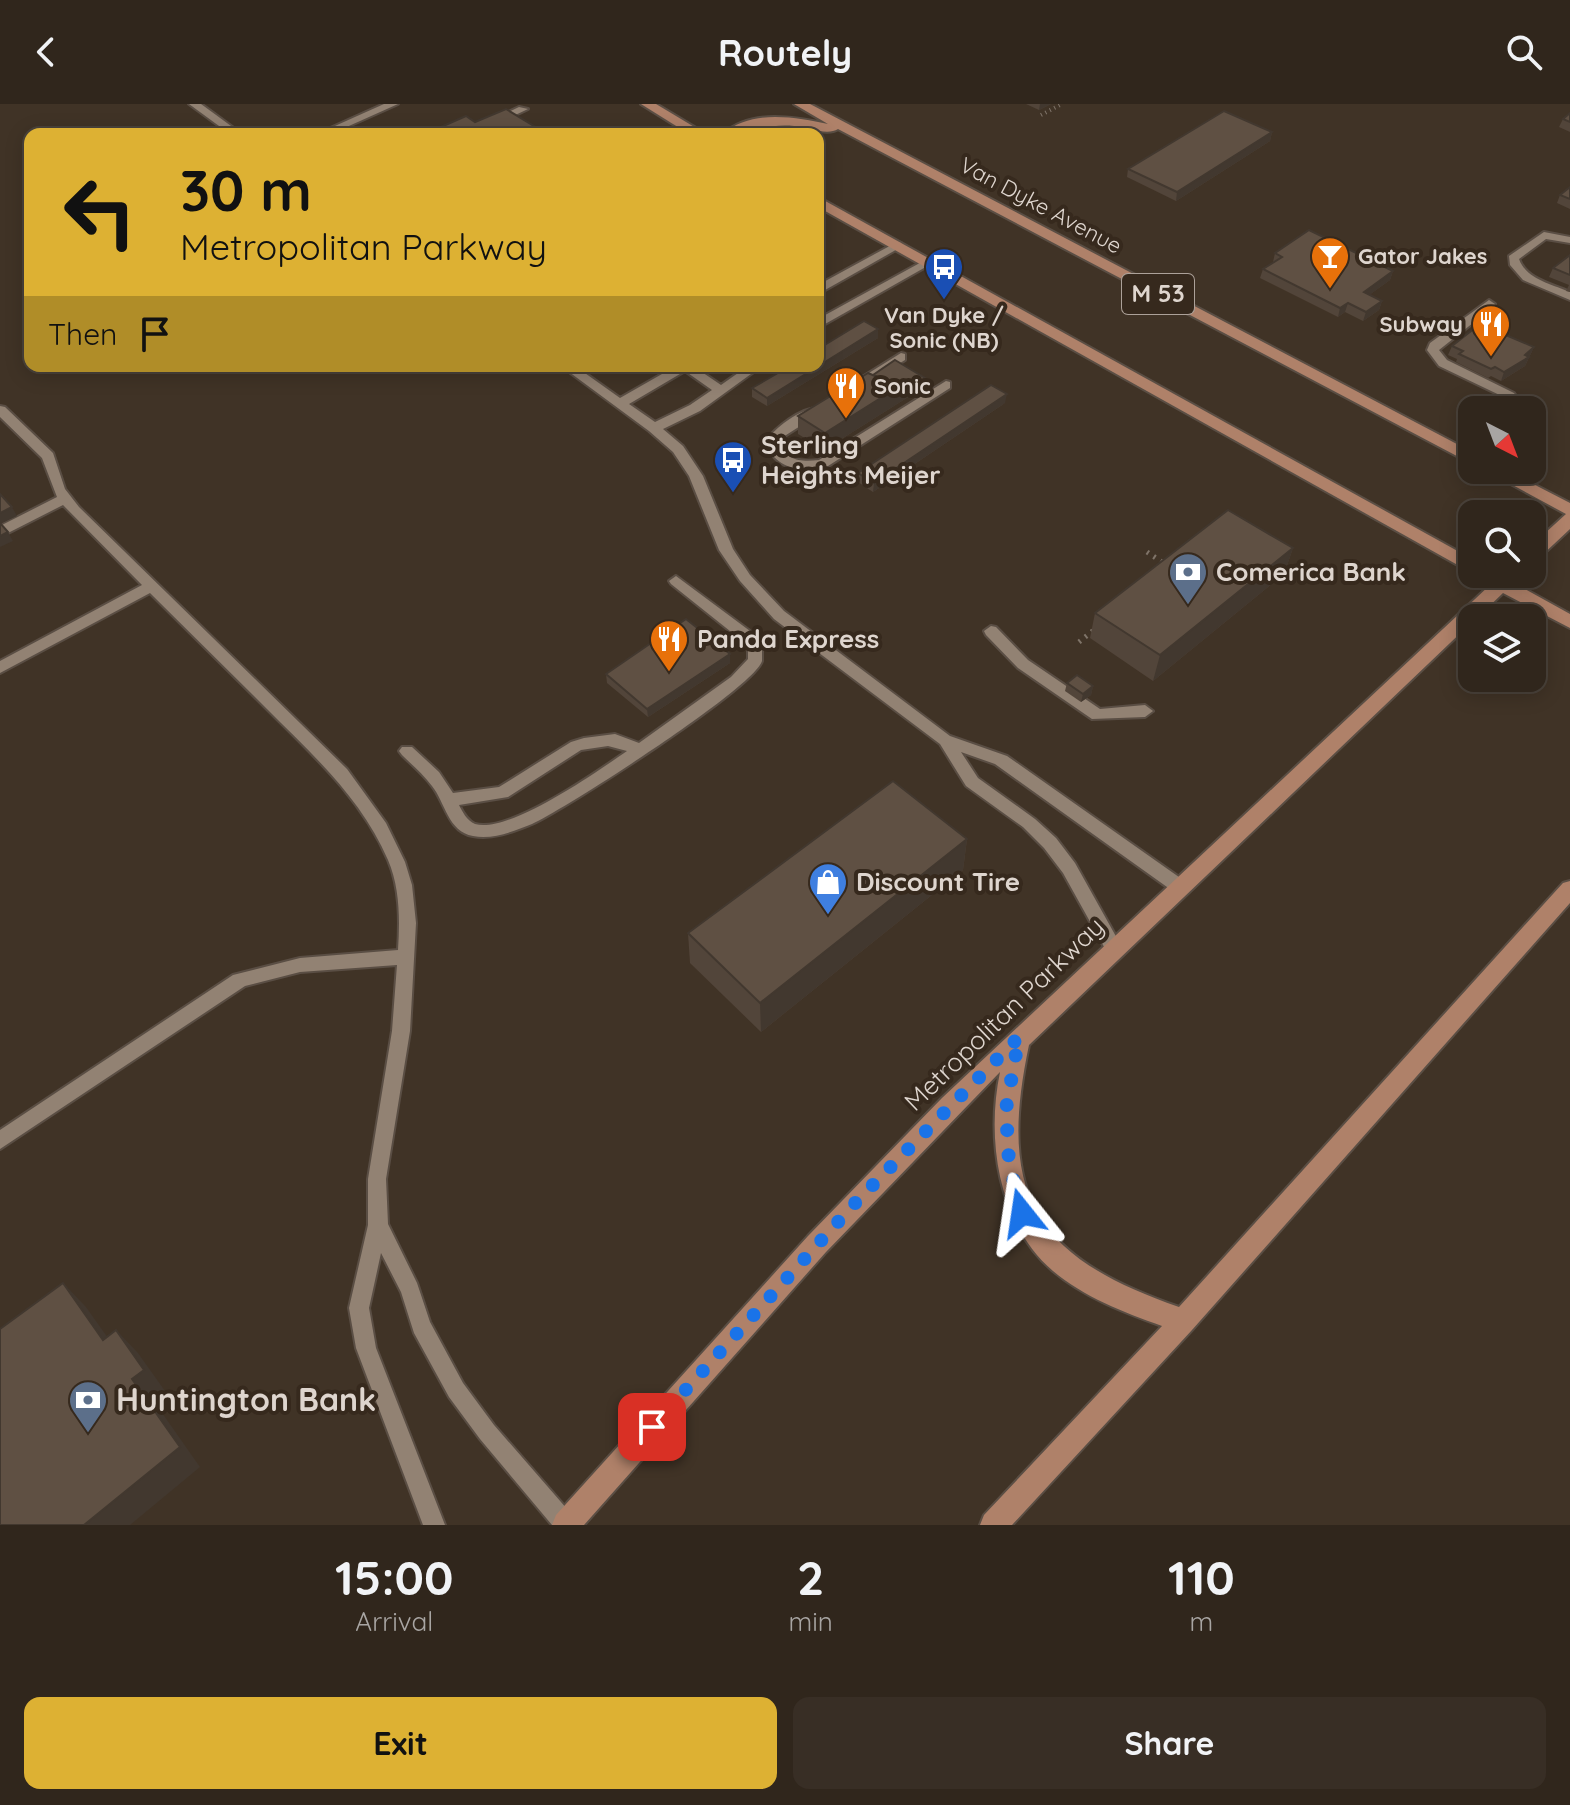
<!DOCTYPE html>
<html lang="en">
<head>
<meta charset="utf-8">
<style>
	:root { --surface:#30261c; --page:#382e25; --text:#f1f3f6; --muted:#a8a5a3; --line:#4b433b; --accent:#ddb133 }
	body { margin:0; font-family:Quicksand,sans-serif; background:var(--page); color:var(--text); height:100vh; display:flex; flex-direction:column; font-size:30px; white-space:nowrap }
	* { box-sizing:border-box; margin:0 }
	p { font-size:26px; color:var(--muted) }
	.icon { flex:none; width:44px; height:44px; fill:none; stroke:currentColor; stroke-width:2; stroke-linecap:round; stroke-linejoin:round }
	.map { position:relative; height:1421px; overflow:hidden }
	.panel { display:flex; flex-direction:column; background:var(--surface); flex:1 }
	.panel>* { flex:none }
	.top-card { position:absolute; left:24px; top:24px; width:800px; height:244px; border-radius:16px; box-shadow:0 4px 20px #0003,0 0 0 2px var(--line); background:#ddb133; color:#111; overflow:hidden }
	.needle { width:52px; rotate:138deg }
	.buttons { position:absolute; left:1458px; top:292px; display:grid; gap:16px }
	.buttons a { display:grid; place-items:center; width:88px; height:88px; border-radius:16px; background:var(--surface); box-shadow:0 4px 20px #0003,0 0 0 2px var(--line); font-size:40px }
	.pin { position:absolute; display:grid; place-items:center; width:68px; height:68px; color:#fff; margin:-34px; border-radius:16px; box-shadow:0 4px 12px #0006 }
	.me { position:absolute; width:88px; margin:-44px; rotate:345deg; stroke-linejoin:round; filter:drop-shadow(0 0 6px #0008) }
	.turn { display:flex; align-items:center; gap:28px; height:168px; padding:0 24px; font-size:36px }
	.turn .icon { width:104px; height:104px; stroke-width:2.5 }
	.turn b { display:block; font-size:56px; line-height:68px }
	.then { display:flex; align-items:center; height:76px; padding:0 24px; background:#0003; gap:16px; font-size:30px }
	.eta { display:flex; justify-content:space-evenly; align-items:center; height:136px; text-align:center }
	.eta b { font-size:48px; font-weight:700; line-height:56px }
	.action { display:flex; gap:16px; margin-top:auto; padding:16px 24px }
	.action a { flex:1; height:92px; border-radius:16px; background:var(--accent); color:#111; font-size:32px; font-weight:700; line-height:92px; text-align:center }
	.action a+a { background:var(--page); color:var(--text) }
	header { display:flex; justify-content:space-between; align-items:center; height:104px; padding:0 24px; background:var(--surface); font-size:36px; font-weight:700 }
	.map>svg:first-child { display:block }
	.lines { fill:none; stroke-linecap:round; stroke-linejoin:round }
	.service-casing { stroke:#5a4e44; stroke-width:4 }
	.primary-casing { stroke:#5a4e44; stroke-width:4 }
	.path-far1 { stroke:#7f7469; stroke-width:4; stroke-dasharray:1 4; stroke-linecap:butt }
	.path { stroke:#7f7469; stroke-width:5; stroke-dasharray:2 6; stroke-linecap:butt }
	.service { fill:#928273; fill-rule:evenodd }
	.primary { fill:#af8169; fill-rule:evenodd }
	.wall { fill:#52453a }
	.shaded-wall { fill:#42382f }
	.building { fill:#5f5043; stroke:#42382f; stroke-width:2 }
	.route { stroke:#1a73e8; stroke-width:14; stroke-dasharray:0 25.2 }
	.labels { text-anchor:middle; stroke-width:8; stroke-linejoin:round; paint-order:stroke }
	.far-street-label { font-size:22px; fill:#ded5ce; stroke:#36291d }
	.far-poi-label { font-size:22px; font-weight:bold; fill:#ded5ce; stroke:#36291d; text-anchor:start }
	.shield { fill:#36291d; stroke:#aca199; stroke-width:2 }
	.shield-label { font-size:24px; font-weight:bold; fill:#ded5ce }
	.poi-label { font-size:26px; font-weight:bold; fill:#ded5ce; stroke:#36291d; text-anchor:start }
	.street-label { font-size:26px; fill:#ded5ce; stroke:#36291d }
	.near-poi-label { font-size:32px; font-weight:bold; fill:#ded5ce; stroke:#36291d; text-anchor:start }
</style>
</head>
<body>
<header><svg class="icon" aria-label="back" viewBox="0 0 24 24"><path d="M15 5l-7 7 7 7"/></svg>Routely<svg class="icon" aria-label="search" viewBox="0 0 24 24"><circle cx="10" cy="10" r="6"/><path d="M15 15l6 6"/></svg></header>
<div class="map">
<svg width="1570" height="1421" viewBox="0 0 1570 1421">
	<rect width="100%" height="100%" fill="#403326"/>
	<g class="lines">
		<defs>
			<g id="service">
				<polygon points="189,0 201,0 242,30 230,30"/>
				<polygon points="384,0 398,0 331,30 317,30"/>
				<polygon points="519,3 528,5 476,30 462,30"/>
				<path d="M1544 128 1570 133V139L1546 135 1519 155C1526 175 1552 180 1570 188V196L1523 176 1510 161 1509 152Z"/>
				<polygon points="897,138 901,139 901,143 818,190 818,181"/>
				<polygon points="927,155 933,158 931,160 818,224 818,215"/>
				<polygon points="1489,196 1495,200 1493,203 1439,246 1447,256 1514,289 1516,292 1510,296 1439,262 1427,246 1430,239"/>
				<polygon points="901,249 905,250 905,256 858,285 854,286 848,282"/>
				<path d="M561 262H575L620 294 676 262H693L721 281 748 262H762L700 307 663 325 683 342 703 372 733 445 750 471 784 507 950 632 1007 652 1186 778 1188 783 1186 788H1174L995 660 961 648 978 674 1035 715 1056 734 1075 759 1123 845 1120 850 1114 852 1108 850 1063 769 1044 744 1023 723 966 682 940 640 774 515 740 477 719 446 689 372 673 348 649 327ZM685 267 712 286 690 301 655 318 629 300Z"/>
				<path d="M946 277 950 278V284L828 362C801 369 776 366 765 338 775 324 801 303 819 304V310L783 333 779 338C786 357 801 358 819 356Z"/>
				<path d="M0 302 5 303 53 349 65 385 79 403 347 665 386 719 405 758 412 781 416 819 410 927 386 1075 388 1120 417 1179 430 1218 463 1279 494 1321 574 1413 577 1421H552L480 1335 449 1293 414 1229 401 1188 381 1149 369 1204 376 1244 445 1421H423L356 1244 349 1204 368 1121V1075L392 927 397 861 300 868 245 882 0 1045V1026L233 871 300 854 398 846C400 816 400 784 388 756 362 695 313 651 267 605 228 566 189 528 150 489L0 569V557L142 481 63 401 8 429 0 430V422L57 393 42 354 0 313Z"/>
				<path d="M676 472 750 527 762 545C762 546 762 557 762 557 754 584 565 705 532 720 514 727 493 736 473 732 448 728 445 698 432 682 423 670 412 661 402 651L399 647 402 643H412L439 668 453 689 499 683 571 638 584 634 615 630 639 639 731 573 748 555V546L740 535 671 480 669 477ZM608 642 627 647C598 667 509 730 475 720 467 717 462 707 459 701L508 693 581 646Z"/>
				<polygon points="991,522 996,523 1028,556 1100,605 1145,601 1153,607 1145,613 1092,615 1018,564 986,531 984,527"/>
			</g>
			<g id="primary">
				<polygon points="641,0 656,0 706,30 689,30"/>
				<path d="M794 0H810L1472 348V360L838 25C827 32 807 23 794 22 768 19 748 30 723 30 751 5 795 13 828 20Z"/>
				<polygon points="818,93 1472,455 1472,469 818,103"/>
				<polygon points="1485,366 1506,366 1570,399 1570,425 1538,455 1532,457 1532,441 1566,410"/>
				<path d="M1475 470H1521L1514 479 1570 510V524L1503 489 1477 514H1472V518L1029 941C997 1092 1035 1153 1179 1203L1563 779 1570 777V799L1192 1226 1012 1421H980L984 1411 1162 1222C1123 1208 1084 1193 1053 1167 998 1120 986 1035 1000 968L826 1148 584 1421H552L556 1411 808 1132 942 994 1490 481Z"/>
			</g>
		</defs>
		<!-- service casing -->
		<use href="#service" class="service-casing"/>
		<!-- primary casing -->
		<use href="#primary" class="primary-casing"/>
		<!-- path-far1 -->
		<polyline class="path-far1" points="1041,11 1062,0"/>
		<!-- path -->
		<g class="path">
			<polyline points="1147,448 1165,460"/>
			<polyline points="1079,538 1095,525"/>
		</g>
		<!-- service -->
		<use href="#service" class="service"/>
		<!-- primary -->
		<use href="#primary" class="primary"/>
	</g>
	<!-- wall -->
	<g class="wall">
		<polygon points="1026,0 1051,0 1039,6"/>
		<polygon points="1570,10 1570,28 1559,23 1563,15"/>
		<polygon points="1272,28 1270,37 1176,97 1127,73 1128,65"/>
		<polygon points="1570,83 1570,105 1557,99 1560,91"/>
		<polygon points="1275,149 1393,167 1390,176 1369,191 1382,197 1379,206 1363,217 1345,208 1338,213 1260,174 1263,165 1273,158"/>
		<polygon points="1570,151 1570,188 1566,187 1569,181 1549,173 1553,164"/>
		<polygon points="878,225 878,234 767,302 752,293 752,284"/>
		<polygon points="1452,242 1534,243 1525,262 1501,277 1491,272 1488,274 1456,258 1457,255 1448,251"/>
		<polygon points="873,271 924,283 824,346 798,330 798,312"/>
		<polygon points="1005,299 873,388 858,378 858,369"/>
		<polygon points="1293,444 1284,470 1153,577 1090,534 1095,509"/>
		<polygon points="730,559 648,613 607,579 606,570"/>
		<polygon points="1067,579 1093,582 1091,591 1081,598 1065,587"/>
		<polygon points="967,735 963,766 761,928 690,859 688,829"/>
	</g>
	<!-- shaded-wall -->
	<g class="shaded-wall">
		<polygon points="1040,0 1051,0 1039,6"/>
		<polygon points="1272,28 1270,37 1176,97 1177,88"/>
		<polygon points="1393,167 1390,176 1361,197 1364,188"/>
		<polygon points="1382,197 1379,206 1363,217 1366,208"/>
		<polygon points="1348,199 1345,208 1338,213 1340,204"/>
		<polygon points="878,225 878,234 767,302 767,294"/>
		<polygon points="1534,243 1525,262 1501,277 1504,268"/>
		<polygon points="925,274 924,283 824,346 825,329 887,280 889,278 895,285"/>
		<polygon points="1007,290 1005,299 873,388 874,379"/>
		<polygon points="12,403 17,412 0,420 0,409"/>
		<polygon points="8,428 13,437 0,443 0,432"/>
		<polygon points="1293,444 1284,470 1153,577 1160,551"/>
		<polygon points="730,550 730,559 648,613 647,605"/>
		<polygon points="1093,582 1091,591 1081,598 1083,590"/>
		<polygon points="967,735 963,766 761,928 760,899"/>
		<polygon points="63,1179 86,1203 125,1258 103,1236"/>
		<polygon points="116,1226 138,1249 165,1287 153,1296 200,1363 130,1421 84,1421 132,1275"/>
	</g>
	<!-- building -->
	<g class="building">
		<polygon points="506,5 547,30 425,30 466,12 475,18"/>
		<polygon points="1224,7 1272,28 1177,88 1128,65"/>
		<polygon points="1570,9 1570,18 1563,15"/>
		<polygon points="1570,83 1570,95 1560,91"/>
		<polygon points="1309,126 1393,167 1364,188 1382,197 1366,208 1348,199 1340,204 1263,165 1282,153 1275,149"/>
		<polygon points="1570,151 1570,171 1553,164"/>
		<polygon points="864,217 878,225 767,294 752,284 790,262 818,262 818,245"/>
		<polygon points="1480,220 1534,243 1525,251 1529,253 1504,268 1495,263 1491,265 1459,250 1463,247 1452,242"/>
		<polygon points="895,256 925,274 894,293 895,285 889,281 889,278 873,271"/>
		<polygon points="868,269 889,278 887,280 895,285 825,329 798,312"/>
		<polygon points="991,281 1007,290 874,379 858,369"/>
		<polygon points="0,390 12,403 0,409"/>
		<polygon points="1228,406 1293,444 1160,551 1095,509"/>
		<polygon points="0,419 8,428 0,432"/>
		<polygon points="686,515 730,550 647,605 606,570"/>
		<polygon points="1077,571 1093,582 1083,590 1067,579"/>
		<polygon points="893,677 967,735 760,899 688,829"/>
		<polygon points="63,1179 103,1236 116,1226 144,1266 132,1275 180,1343 84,1421 0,1421 0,1225"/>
	</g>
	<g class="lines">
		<!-- route -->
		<polyline class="route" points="652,1323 857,1097 1019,933 1006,1005 1009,1059 1022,1109"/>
	</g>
	<!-- icons -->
	<defs>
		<symbol id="bar-pin" viewBox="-11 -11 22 30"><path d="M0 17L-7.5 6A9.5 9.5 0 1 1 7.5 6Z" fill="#e8710a" stroke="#36291d"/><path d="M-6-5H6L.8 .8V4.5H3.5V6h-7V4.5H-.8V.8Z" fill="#fff"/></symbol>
		<symbol id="bus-pin" viewBox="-11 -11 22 30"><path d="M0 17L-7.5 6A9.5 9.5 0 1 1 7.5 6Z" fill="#1a4fb4" stroke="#36291d"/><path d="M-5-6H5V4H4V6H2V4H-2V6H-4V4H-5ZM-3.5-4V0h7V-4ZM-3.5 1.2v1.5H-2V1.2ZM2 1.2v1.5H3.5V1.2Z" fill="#fff"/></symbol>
		<symbol id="restaurant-pin" viewBox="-11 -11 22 30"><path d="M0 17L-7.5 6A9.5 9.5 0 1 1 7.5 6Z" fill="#e8710a" stroke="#36291d"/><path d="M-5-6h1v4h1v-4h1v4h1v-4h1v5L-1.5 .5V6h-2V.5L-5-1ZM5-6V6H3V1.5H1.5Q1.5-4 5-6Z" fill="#fff"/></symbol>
		<symbol id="bank-pin" viewBox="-11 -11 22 30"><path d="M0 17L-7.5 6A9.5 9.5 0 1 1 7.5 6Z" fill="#5c6f8a" stroke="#36291d"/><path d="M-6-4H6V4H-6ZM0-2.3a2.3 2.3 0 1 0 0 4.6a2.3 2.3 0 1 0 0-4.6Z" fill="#fff"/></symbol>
		<symbol id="shop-pin" viewBox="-11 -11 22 30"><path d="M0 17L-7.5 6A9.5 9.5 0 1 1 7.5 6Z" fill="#3f7fe0" stroke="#36291d"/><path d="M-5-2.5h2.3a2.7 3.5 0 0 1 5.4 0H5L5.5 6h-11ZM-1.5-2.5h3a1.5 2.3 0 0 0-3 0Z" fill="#fff"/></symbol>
	</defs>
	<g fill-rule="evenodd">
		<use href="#bar-pin" x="1308" y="130" width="44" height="60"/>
		<use href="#bus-pin" x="922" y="141" width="44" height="60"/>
		<use href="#restaurant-pin" x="1469" y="198" width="44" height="60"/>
		<use href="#restaurant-pin" x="824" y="260" width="44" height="60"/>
		<use href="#bus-pin" x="711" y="334" width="44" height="60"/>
		<use href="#bank-pin" x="1166" y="446" width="44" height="60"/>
		<use href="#restaurant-pin" x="647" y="513" width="44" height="60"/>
		<use href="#shop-pin" x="806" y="756" width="44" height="60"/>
		<use href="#bank-pin" x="66" y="1274" width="44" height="60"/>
	</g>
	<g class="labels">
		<!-- far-street labels -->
		<g class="far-street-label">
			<text transform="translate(1041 101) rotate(28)" y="8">Van Dyke Avenue</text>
		</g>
		<!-- far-poi labels -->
		<g class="far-poi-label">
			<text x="1358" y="160">Gator Jakes</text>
			<text x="944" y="219" text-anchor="middle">Van Dyke /<tspan x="944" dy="25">Sonic (NB)</tspan></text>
			<text x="1463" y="228" text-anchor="end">Subway</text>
			<text x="874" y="290">Sonic</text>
		</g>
		<!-- shield labels -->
		<rect class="shield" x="1122" y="170" width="72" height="40" rx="6"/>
		<g class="shield-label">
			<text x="1158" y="198">M 53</text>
		</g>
		<!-- poi labels -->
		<g class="poi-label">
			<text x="761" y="350">Sterling<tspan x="761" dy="30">Heights Meijer</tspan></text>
			<text x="1216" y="477">Comerica Bank</text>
			<text x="697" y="544">Panda Express</text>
			<text x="856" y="787">Discount Tire</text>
		</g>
		<!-- street labels -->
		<g class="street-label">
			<text transform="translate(1004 910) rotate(-44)" y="9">Metropolitan Parkway</text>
		</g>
		<!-- near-poi labels -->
		<g class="near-poi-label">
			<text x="116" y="1307">Huntington Bank</text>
		</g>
	</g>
</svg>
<div class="buttons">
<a><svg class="needle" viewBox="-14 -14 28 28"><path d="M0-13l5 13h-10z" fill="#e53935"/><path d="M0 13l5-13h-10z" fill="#a8a5a3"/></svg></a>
<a><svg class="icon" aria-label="search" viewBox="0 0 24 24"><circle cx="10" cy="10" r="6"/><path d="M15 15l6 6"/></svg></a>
<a><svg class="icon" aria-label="layers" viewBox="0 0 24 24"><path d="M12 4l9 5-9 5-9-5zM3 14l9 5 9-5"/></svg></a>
</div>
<div class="pin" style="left:652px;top:1323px;background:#d93025"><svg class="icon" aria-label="arrive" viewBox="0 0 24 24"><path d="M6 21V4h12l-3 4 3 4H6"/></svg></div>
<svg class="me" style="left:1022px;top:1109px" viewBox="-20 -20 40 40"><path d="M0-17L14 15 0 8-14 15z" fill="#1a73e8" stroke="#fff" stroke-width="4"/></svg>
<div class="top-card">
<div class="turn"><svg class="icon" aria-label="left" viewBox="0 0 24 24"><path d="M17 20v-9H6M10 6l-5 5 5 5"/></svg><div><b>30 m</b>Metropolitan Parkway</div></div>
<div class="then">Then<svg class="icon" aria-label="arrive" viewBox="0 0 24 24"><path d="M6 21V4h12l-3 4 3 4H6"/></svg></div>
</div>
</div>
<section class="panel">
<div class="eta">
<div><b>15:00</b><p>Arrival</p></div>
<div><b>2</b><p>min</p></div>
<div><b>110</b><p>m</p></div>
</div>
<div class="action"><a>Exit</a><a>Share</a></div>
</section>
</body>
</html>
